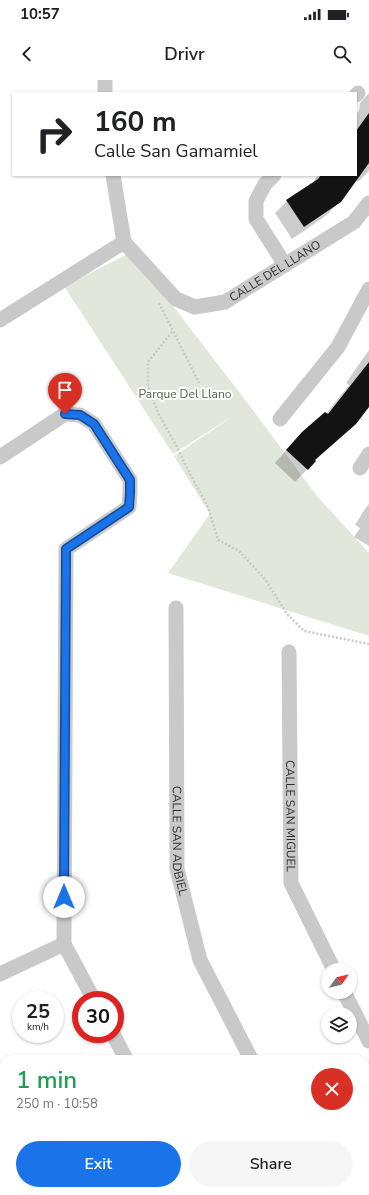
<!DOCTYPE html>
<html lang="en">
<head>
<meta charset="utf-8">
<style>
	:root { --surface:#fff; --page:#f6f6f6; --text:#202124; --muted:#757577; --accent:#1a73e8 }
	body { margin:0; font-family:"Nunito Sans",sans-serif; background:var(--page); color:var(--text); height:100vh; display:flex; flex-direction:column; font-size:15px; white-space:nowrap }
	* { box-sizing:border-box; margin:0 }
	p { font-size:13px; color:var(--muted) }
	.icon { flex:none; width:22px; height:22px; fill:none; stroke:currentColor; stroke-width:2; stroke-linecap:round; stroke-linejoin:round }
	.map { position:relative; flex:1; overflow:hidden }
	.details { position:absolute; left:0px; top:975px; width:369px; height:140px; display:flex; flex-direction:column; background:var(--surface); border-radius:12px 12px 0 0; box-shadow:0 1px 3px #0004 }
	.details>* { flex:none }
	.banner { position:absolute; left:12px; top:12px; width:345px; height:84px; border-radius:0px; box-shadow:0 1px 3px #0004; background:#fff; color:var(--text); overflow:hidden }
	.needle { width:26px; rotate:56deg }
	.buttons { position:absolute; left:321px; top:883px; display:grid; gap:8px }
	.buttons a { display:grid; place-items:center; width:36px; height:36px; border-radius:50%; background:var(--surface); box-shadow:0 1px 3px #0004; font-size:20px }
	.speed { position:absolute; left:12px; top:911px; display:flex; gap:8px; font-size:20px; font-weight:700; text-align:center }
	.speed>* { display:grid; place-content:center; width:52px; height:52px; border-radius:50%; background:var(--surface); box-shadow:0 1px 3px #0004; line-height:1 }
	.speed small { font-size:10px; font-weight:400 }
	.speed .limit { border:6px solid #d22; background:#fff; color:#111 }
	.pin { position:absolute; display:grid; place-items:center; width:34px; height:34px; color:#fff; margin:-41px -17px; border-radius:50% 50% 50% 0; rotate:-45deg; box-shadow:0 0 4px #0007 }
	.pin .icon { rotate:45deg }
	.me { position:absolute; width:44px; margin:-22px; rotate:0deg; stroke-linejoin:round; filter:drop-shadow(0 0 3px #0008) }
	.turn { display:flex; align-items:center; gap:14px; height:84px; padding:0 16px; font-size:18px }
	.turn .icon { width:52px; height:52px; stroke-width:2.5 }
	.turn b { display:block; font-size:28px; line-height:34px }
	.round { display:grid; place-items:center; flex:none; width:42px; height:42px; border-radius:21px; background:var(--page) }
	.overview { display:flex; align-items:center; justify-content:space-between; height:68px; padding:0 16px }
	h1 { font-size:24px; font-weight:600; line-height:30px; color:#1e9e55 }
	.cta { display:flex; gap:8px; margin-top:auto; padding:8px 16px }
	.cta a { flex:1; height:46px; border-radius:24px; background:var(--accent); color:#fff; font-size:16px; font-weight:600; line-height:46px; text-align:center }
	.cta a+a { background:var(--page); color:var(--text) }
	.status { display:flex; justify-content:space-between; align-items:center; height:28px; padding:0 20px; background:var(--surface); direction:ltr }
	.status svg { height:11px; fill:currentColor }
	header { display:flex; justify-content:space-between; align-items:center; height:52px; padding:0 16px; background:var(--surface); font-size:18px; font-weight:600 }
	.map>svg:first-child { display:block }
	.green { fill:#e1e8db }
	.shadow { fill:#0003 }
	.building { fill:#131313 }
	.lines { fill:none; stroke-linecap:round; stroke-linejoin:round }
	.path { stroke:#c9c9c9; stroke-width:2.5; stroke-dasharray:2 2; stroke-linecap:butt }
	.minor { stroke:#c9c9c9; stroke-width:15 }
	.route-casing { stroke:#114b97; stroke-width:10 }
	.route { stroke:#1a73e8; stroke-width:7 }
	.labels { text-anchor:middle; stroke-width:4; stroke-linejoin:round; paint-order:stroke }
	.street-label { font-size:12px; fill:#2c2c2c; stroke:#fff }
	.park-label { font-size:12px; fill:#4d623f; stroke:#fff }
</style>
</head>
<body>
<div class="status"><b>10:57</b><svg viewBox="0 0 49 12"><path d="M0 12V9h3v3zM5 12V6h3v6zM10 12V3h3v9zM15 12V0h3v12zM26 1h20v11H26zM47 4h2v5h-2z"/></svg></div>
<header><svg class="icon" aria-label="back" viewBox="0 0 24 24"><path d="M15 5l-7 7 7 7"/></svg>Drivr<svg class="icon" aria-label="search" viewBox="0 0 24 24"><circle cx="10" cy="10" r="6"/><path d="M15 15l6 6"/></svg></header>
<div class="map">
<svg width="369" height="1115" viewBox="0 0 369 1115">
	<rect width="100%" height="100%" fill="#fff"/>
	<!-- green -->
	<g class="green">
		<polygon points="128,174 167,218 249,325 317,416 369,473 369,556 168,493 210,434 174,376 233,336 173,374 64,206"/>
		<polygon points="369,1064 369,1115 264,1115 273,1111 365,1111 365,1066"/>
	</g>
	<!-- shadow -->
	<g class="shadow">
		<polygon points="369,13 369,91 358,102 355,100 339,122 327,135 292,159 275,133 287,121 311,105 318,95 356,95 356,34 359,31 360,23"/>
		<polygon points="369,270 369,325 314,381 315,381 295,402 275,383 290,366 326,334 349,305 346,303"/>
		<polygon points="369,424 369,466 354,457 360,448 355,445 365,429"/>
	</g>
	<!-- building -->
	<g class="building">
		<polygon points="369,33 369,83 341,122 304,147 286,120 318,99 321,95 356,95 356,51"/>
		<polygon points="369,282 369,327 356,344 315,380 316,381 308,390 286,370 302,352 325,332 328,334"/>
	</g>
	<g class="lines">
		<!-- path -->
		<g class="path">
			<polyline points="159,223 199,303"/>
			<polyline points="172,252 148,282 148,306 159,335 176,365 190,394 208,427 218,460 239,471 265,499 287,534 304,551 369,564"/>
		</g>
		<!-- minor -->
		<g class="minor">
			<polyline points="105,13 105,0"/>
			<polyline points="356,15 358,13"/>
			<polyline points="113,95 124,162"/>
			<polyline points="274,95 265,104 256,121 256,139 285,185"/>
			<path id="s1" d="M124 162 176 219 195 227 225 222 354 142 369 123"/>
			<polyline points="0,240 124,162"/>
			<polyline points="280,339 338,267 369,209"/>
			<polyline points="0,377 65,334 80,335 94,344 130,400 130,413 129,427 66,469 64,864 94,920"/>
			<polyline points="360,388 369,374"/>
			<path id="s2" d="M176 528 177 789 200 880 251 979"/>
			<path id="s3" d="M289 572 291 803 334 890"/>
			<polyline points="0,894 64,864"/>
			<polyline points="344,912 369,961"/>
			<polyline points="113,954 126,979"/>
			<polyline points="365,1000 369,998"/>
			<polyline points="143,1115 145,1111"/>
			<polyline points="160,1115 169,1111"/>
		</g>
	</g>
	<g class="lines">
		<defs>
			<polyline id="route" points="64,817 66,469 129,427 130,413 130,400 94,344 80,335 65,334"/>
		</defs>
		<!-- route casing -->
		<use href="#route" class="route-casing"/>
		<!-- route -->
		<use href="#route" class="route"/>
	</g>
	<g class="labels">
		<!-- street labels -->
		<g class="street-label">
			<text dy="4" stroke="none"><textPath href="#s1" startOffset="187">CALLE DEL LLANO</textPath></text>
			<text dy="4" stroke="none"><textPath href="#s3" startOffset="164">CALLE SAN MIGUEL</textPath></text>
			<text dy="4" stroke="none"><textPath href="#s2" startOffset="233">CALLE SAN ADBIEL</textPath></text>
		</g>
		<!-- park labels -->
		<g class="park-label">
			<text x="185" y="318">Parque Del Llano</text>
		</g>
	</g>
</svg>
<div class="buttons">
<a><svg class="needle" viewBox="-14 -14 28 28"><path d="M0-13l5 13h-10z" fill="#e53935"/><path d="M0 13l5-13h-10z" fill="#757577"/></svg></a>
<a><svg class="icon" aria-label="layers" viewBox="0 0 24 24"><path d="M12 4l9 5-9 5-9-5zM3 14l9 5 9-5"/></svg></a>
</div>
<div class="speed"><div>25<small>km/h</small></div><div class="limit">30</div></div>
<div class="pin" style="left:65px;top:334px;background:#d93025"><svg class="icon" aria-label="arrive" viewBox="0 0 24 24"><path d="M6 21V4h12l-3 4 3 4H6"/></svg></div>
<svg class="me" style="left:64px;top:817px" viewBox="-20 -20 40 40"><circle r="19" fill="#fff"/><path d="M0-13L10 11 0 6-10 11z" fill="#1a73e8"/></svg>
<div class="banner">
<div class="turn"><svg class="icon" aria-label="right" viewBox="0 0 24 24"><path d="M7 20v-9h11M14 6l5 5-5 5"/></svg><div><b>160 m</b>Calle San Gamamiel</div></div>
</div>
<section class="details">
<div class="overview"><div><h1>1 min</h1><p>250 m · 10:58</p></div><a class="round" style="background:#d93025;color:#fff"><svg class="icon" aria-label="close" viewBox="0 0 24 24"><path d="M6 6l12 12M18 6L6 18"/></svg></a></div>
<div class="cta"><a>Exit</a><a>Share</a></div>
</section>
</div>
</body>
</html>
